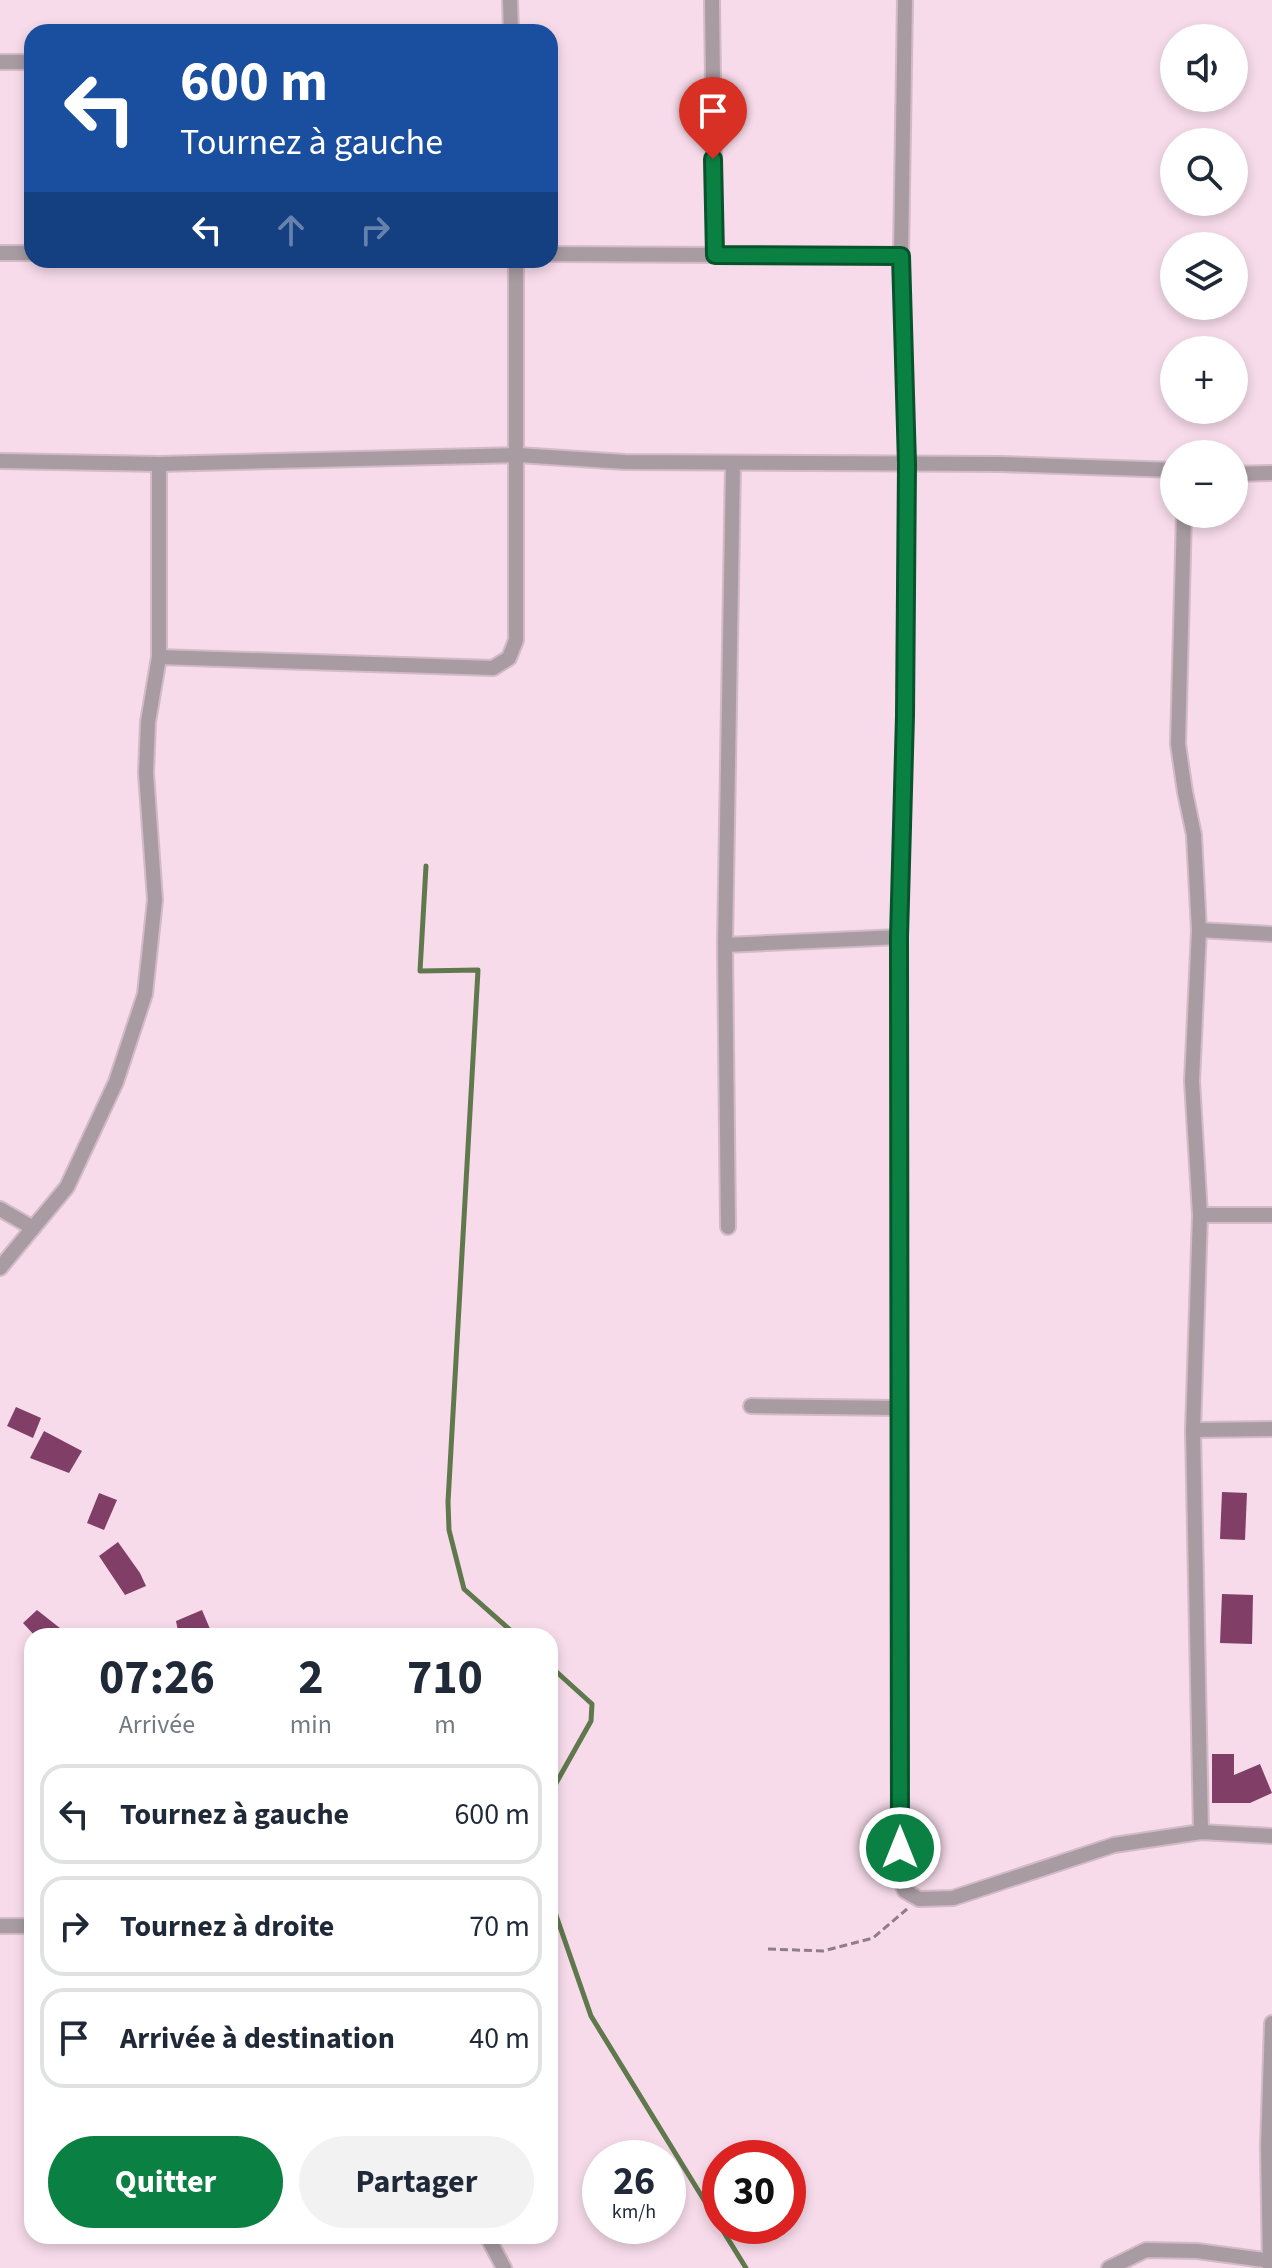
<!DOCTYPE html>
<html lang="fr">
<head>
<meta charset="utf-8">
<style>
	:root { --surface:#fff; --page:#f2f2f3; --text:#1f2937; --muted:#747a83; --line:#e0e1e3; --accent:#0b8043 }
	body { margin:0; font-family:"Source Sans 3",sans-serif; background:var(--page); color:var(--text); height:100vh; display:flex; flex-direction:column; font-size:30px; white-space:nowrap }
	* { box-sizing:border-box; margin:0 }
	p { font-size:26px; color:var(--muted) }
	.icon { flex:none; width:44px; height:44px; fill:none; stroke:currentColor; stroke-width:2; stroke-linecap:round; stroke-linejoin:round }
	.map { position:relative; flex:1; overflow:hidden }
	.sheet { position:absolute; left:24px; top:1628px; width:534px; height:616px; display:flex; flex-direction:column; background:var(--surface); border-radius:24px; box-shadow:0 4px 12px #0003 }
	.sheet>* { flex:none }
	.hud { position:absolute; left:24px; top:24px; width:534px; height:244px; border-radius:24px; box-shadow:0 4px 12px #0003; background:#1a4fa0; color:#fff; overflow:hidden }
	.fabs { position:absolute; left:1160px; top:24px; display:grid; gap:16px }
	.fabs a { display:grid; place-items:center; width:88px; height:88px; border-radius:50%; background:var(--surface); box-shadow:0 4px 12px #0003; font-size:40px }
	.speed { position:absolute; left:582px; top:2140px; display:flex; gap:16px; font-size:40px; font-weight:700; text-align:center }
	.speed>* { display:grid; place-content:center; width:104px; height:104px; border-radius:50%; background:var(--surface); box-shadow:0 4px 12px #0003; line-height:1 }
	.speed small { font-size:20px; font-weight:400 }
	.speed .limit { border:12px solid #d22; background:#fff; color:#111 }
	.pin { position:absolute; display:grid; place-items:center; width:68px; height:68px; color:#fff; margin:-82px -34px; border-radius:50% 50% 50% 0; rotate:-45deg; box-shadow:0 0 8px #0007 }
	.pin .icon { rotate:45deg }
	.me { position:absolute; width:88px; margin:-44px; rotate:0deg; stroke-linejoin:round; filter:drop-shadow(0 0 6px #0008) }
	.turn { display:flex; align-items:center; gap:28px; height:168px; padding:0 24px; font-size:36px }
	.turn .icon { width:104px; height:104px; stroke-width:2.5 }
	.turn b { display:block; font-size:56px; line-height:68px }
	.lanes { display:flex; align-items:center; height:76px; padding:0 24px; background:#0003; justify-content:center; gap:40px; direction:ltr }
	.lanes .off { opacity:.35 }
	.eta { display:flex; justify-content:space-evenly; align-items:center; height:136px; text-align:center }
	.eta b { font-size:48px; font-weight:700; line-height:56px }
	.cta { display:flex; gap:16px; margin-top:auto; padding:16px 24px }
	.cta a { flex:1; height:92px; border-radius:48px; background:var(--accent); color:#fff; font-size:32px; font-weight:700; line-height:92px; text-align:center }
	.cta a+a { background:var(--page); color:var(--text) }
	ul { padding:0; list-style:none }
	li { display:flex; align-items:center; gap:24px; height:100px; margin:0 16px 12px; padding:0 8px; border:4px solid var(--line); border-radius:24px }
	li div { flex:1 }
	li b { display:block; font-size:30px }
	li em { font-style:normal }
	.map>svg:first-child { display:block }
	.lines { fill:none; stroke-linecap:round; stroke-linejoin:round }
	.stream { stroke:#5f794d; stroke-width:5 }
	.building { fill:#813f68 }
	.minor-casing { stroke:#d3bac7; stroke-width:18 }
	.path { stroke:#917d88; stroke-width:3; stroke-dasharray:8 4; stroke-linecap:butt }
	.minor { stroke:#a89ca2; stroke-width:14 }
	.route-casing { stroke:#07532c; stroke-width:20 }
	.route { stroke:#0b8043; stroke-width:14 }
</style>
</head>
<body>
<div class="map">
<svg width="1272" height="2268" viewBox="0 0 1272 2268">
	<rect width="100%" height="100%" fill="#f7dbea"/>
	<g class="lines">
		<!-- stream -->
		<g class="stream">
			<polyline points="426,866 420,971 478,970 448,1502 449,1530 464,1589 517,1636"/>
			<polyline points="550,1666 592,1704 591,1721 555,1785 550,1818"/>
			<polyline points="550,1898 591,2016 720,2226"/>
			<polyline points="720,2226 746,2268"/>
		</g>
	</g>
	<!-- building -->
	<g class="building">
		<polygon points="16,1407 41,1418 33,1438 7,1426"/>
		<polygon points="44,1431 82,1451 69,1473 30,1458"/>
		<polygon points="1222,1492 1247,1493 1245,1540 1220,1539"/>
		<polygon points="99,1493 117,1500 104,1530 87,1523"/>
		<polygon points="118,1542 140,1573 146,1586 125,1595 99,1556"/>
		<polygon points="1222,1594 1253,1595 1252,1644 1220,1643"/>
		<polygon points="37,1610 70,1636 35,1636 23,1623"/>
		<polygon points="202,1610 213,1636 179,1636 176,1621"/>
		<polygon points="1212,1754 1234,1754 1234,1775 1260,1764 1272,1793 1250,1803 1212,1803"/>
	</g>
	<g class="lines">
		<defs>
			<g id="minor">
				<polyline points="510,0 511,32"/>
				<polyline points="712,0 715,255"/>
				<polyline points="905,0 901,256 907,464 905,716 899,937 900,1879 905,1891 919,1899 953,1898 1114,1845 1201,1832 1272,1836"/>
				<polyline points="0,62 32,62"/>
				<polyline points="0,253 32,253"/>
				<polyline points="550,254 901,256"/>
				<polyline points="0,461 159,464 518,455 625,462 1000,464 1174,470"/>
				<polyline points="1234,474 1272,473"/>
				<polyline points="1184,514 1178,744 1185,792 1194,835 1199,930 1192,1081 1200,1215 1193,1430 1201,1832"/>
				<polyline points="159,657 493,668 509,658 516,640 516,260"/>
				<polyline points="1199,930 1272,934"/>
				<polyline points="725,945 899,937"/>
				<polyline points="0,1209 33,1228 0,1268"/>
				<polyline points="1200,1215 1272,1215"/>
				<polyline points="728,1227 725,945 733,464"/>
				<polyline points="33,1228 67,1187 116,1082 145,994 155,900 146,773 148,722 159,657 159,464"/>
				<polyline points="751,1406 898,1408"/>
				<polyline points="1193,1430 1272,1429"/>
				<polyline points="0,1926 32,1926"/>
				<polyline points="487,2236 504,2268"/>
				<polyline points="1109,2268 1146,2250 1197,2251 1272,2261"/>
				<polyline points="1270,2268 1268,2146 1272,2023"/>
			</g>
		</defs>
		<!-- minor casing -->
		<use href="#minor" class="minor-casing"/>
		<!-- path -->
		<polyline class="path" points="768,1949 823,1951 873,1938 907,1909"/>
		<!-- minor -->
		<use href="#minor" class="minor"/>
	</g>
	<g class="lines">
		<defs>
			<polyline id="route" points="713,159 715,255 901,256 907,464 905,716 899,937 900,1848"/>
		</defs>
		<!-- route casing -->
		<use href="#route" class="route-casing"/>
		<!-- route -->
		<use href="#route" class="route"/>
	</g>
</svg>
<div class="fabs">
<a><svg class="icon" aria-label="sound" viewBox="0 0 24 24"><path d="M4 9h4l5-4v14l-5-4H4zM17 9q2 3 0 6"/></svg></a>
<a><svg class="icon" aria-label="search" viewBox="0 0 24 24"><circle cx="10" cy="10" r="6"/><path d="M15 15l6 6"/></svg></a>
<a><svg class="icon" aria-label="layers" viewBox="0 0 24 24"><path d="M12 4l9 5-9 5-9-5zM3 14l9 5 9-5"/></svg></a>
<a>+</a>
<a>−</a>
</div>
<div class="speed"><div>26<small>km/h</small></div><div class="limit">30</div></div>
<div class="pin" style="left:713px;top:159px;background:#d93025"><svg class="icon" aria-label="arrive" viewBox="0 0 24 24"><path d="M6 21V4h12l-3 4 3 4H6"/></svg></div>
<svg class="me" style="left:900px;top:1848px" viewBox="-20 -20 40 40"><circle r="17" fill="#0b8043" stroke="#fff" stroke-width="3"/><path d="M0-11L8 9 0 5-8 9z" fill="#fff"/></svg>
<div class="hud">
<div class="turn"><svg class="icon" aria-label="left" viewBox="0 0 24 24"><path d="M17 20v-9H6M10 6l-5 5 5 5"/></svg><div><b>600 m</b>Tournez à gauche</div></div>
<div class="lanes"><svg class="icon" aria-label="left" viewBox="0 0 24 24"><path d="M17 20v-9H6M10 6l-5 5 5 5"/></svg><svg class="icon off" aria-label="ahead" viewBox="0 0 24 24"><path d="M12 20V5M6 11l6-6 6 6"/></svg><svg class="icon off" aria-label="right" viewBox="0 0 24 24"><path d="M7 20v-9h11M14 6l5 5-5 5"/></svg></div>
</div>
<section class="sheet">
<div class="eta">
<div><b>07:26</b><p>Arrivée</p></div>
<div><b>2</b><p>min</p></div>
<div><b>710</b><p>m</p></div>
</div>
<ul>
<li><svg class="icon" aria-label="left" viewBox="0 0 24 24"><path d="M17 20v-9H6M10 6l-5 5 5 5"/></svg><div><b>Tournez à gauche</b></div><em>600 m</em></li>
<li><svg class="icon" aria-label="right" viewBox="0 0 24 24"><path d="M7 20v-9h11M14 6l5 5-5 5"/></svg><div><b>Tournez à droite</b></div><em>70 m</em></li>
<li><svg class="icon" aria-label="arrive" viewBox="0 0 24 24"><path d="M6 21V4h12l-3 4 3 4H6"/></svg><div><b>Arrivée à destination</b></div><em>40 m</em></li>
</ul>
<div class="cta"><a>Quitter</a><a>Partager</a></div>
</section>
</div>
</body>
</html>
